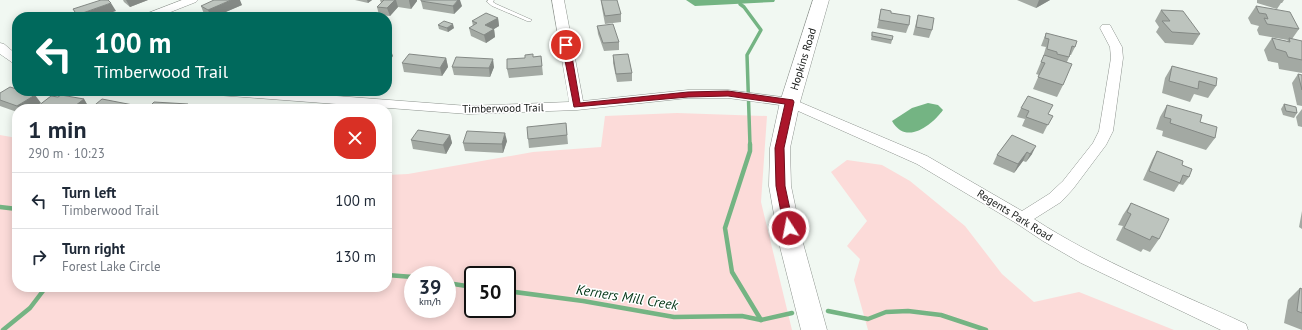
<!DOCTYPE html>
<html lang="en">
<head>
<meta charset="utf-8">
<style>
	:root { --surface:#fff; --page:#f2f2f3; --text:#1f2937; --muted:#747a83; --line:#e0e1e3 }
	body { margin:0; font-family:"PT Sans",sans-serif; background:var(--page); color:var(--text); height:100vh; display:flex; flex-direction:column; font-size:15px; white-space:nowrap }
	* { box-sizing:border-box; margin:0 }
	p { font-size:13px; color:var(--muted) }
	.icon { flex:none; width:22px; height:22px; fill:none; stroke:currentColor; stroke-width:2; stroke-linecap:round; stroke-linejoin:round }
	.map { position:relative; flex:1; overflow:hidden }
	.details { position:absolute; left:12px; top:104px; width:380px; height:188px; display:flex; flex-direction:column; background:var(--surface); border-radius:16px; box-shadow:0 2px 10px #0003 }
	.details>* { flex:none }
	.hud { position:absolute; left:12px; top:12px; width:380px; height:84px; border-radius:16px; box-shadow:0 2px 10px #0003; background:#00695c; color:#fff; overflow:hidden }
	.speed { position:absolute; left:404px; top:266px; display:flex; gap:8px; font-size:20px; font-weight:700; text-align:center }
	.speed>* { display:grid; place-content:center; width:52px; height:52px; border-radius:50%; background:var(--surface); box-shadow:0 2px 10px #0003; line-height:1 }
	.speed small { font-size:10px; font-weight:400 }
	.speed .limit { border:2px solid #111; border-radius:6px; background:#fff; color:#111 }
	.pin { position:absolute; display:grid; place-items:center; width:34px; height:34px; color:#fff; margin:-17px; border:2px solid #fff; border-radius:50%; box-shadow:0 1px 4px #0007 }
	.me { position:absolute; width:44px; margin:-22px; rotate:349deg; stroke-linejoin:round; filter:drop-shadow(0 0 3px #0008) }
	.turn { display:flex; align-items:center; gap:14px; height:84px; padding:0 16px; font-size:18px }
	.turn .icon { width:52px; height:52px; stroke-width:2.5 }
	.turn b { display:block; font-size:28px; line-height:34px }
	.round { display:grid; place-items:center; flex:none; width:42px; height:42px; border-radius:16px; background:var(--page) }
	.summary { display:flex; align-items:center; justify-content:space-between; height:68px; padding:0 16px }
	h1 { font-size:24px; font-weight:700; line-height:30px }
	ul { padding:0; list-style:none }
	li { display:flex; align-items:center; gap:12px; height:56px; padding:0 16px; border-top:1px solid var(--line) }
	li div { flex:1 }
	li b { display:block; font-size:15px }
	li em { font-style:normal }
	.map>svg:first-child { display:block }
	.green { fill:#fcdbd9; fill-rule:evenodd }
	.water { fill:#74b483 }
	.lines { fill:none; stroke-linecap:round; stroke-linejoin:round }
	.stream-far1 { stroke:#74b483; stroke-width:3.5 }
	.stream { stroke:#74b483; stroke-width:4.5 }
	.service-casing { stroke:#8e948f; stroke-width:1 }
	.minor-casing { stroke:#8e948f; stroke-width:1 }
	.secondary-casing { stroke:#8e948f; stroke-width:1 }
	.service { fill:#fff; fill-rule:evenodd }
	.minor { fill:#fff; fill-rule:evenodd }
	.secondary { fill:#fff; fill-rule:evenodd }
	.wall { fill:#a3a9a3 }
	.shaded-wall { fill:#848985 }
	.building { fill:#bdc4be; stroke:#848985 }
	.route { fill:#ab162b; stroke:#6f0e1c }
	.labels { text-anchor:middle; stroke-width:3; stroke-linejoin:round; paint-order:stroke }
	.street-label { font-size:11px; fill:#161917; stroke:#fff }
	.near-water-label { font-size:14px; font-style:italic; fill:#033616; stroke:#fff }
</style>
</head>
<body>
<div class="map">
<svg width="1302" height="330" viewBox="0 0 1302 330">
	<rect width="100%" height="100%" fill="#f1f8f2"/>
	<!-- green -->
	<g class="green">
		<path d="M677 113 767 116 761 202 792 330H0V135L17 138V287H387V175L408 174 533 152 601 147 605 116ZM413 275H447V309H413ZM473 275H507V309H473Z"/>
		<polygon points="847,160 882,165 910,181 965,226 1002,274 1034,302 1079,292 1174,330 868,330 854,280 860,259 847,246 867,221 831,172"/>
	</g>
	<!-- water -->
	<g class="water">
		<polygon points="686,0 775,0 774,2 695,6"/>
		<path d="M928 103 938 105 943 110C932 125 906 146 892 121L912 108Z"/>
	</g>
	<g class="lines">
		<!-- stream-far1 -->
		<polyline class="stream-far1" points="740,4 744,7 761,30 747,55 750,145"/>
		<!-- stream -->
		<g class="stream">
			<polyline points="750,144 750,151 725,228 732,272 761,320"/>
			<polyline points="0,207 17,209"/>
			<polyline points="387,275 413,277"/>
			<polyline points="447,283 473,287"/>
			<polyline points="507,291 583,301 674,317 742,316 761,320 792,313"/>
			<polyline points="828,311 868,319 886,312 908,311 941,315 986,330"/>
			<polyline points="3,330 30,308 46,287"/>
		</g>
		<defs>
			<polygon id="service" points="488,0 494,0 493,2 496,4 532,20 531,21 527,21 492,6 487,2"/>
			<g id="minor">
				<polygon points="182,0 198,0 196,2 158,17 141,17 143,15"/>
				<path d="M552 0H564L583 101 688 90H728L790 98 927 156 1022 211 1049 194 1063 181 1093 143 1099 131 1111 58 1110 47 1100 28 1102 25H1110L1122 47 1123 58 1113 131 1106 145 1073 189 1061 202 1034 219C1100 262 1175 291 1246 324L1248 330H1221L1081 263 1043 241 1016 223 917 164 787 106 728 98H688L577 110 468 114 217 95 212 94 210 91H271L468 106 569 102Z"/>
				<polygon points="0,43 4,44 17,55 17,64 13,63 0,54"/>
			</g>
			<polygon id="secondary" points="813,0 829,0 800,102 790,148 791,186 803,243 827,330 801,330 779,243 769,186 770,148 780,102"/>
		</defs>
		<!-- service casing -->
		<use href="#service" class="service-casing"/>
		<!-- minor casing -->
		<use href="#minor" class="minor-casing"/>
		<!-- secondary casing -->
		<use href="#secondary" class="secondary-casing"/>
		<!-- service -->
		<use href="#service" class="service"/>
		<!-- minor -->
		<use href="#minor" class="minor"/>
		<!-- secondary -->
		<use href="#secondary" class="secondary"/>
	</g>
	<!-- wall -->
	<g class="wall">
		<polygon points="123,0 148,0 130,7 124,2"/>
		<polygon points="355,0 372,0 368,3"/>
		<polygon points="380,0 417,0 417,1 411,9 398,7 390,16 379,15 377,7 381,3"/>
		<polygon points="601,0 621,14 621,22 605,24 602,8"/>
		<polygon points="1017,0 1050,0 1036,8"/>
		<polygon points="1257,0 1284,0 1282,3 1281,3 1277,9 1257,3"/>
		<polygon points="421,1 462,6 454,14 423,9"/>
		<polygon points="242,5 214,17 210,17 204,14 201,6"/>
		<polygon points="1256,6 1299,29 1292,39 1302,41 1302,73 1279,69 1278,63 1268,61 1264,50 1272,38 1287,41 1288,40 1259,35 1257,30 1259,26 1251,24 1248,18"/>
		<polygon points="881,9 891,13 909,25 906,33 877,28"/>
		<polygon points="1161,10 1200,34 1193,45 1165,43 1156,32 1159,27 1155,21"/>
		<polygon points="918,15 932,30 929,38 913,35"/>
		<polygon points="498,18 499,26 494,29 495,37 486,43 471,36 469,28 473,26 472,21"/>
		<polygon points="438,25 454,28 448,32 439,29"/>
		<polygon points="597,26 619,42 619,50 604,51 598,34"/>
		<polygon points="872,32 892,40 891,44 871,40"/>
		<polygon points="1046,33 1075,47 1071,55 1070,55 1067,62 1063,85 1057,97 1033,89 1039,75 1036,74 1043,57 1046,47 1041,46"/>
		<polygon points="613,55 632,73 632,81 617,82 613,63"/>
		<polygon points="541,56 543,75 509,78 507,69 533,57"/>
		<polygon points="446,58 448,67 442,76 404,72 402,63"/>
		<polygon points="1172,66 1216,86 1208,98 1194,94 1190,102 1162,93 1165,78"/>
		<polygon points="452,67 494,67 490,77 454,75"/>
		<polygon points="1298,74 1302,75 1302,106 1297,105 1292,83"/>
		<polygon points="0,93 32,109 17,109 17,112 0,106"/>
		<polygon points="58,97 84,99 89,108 88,109 40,109 38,106"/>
		<polygon points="1284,104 1297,113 1294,118 1283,115 1281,109"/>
		<polygon points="1167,105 1200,122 1215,138 1206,150 1162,136 1163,131 1156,129 1160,117"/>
		<polygon points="1021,108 1048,114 1048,124 1043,134 1022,126 1025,119 1017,117"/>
		<polygon points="1302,109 1302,127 1298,126 1296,117"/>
		<polygon points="566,123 568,144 529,148 528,139"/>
		<polygon points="450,135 452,143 446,154 413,149 411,140"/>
		<polygon points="1012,135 1032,154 1026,162 1023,161 1014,173 993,164 997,155"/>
		<polygon points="507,141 503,153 465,151 463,143"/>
		<polygon points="1157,151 1189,177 1183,185 1179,184 1174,192 1143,180 1152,160"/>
		<polygon points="1131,203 1159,239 1150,252 1143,249 1141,252 1116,240 1123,226 1118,225 1123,215"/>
		<polygon points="1302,211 1302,229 1299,227"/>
		<polygon points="1300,288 1302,289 1302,330 1284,323 1288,300"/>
	</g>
	<!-- shaded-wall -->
	<g class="shaded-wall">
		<polygon points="126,0 148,0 130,7"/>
		<polygon points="231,0 240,0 242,5 214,17 211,17 208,10"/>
		<polygon points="367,0 372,0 368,3"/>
		<polygon points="395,0 396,0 398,7 390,16 387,8"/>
		<polygon points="409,0 417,0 417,1 411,9 409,1"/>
		<polygon points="458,0 460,0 462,6 454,14 453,6"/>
		<polygon points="1039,0 1050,0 1036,8"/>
		<polygon points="111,3 116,11 98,17 78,17 77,15"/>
		<polygon points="498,18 499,26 494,29 495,37 486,43 484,35 485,25"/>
		<polygon points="453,24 454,28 448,32 447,28"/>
		<polygon points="390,48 393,56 387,64 387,53"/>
		<polygon points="446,58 448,67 442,76 440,68"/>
		<polygon points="493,59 494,67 490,77 489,68"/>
		<polygon points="35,95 41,103 32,109 20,109 17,106"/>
		<polygon points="84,99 89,108 88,109 71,109"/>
		<polygon points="188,104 191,109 184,109"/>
		<polygon points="133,105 136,109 128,109"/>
		<polygon points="387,125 390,134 387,139"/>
		<polygon points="505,133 507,141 503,153 502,144"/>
		<polygon points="450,135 452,143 446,154 443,145"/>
		<polygon points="1036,146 1032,154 1026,162 1030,154"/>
		<polygon points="1027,152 1023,161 1014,173 1018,164"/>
	</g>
	<!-- building -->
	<g class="building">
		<polygon points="101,0 108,0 111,3 77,15 73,9"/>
		<polygon points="214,0 231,0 208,10 201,6"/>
		<polygon points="384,0 395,0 387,8 377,7"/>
		<polygon points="421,0 458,0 453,6 421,1"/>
		<polygon points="601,0 617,0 621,14 605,16"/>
		<polygon points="1256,6 1290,12 1299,29 1267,24 1264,18 1268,19 1266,14 1259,13"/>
		<polygon points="881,9 891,11 891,13 910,16 909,25 879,20"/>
		<polygon points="1161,10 1183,11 1200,34 1172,32 1162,21 1170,21"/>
		<polygon points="59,13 64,17 53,17 52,16"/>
		<polygon points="486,13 498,18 485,25 494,29 484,35 469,28 477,23 472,21"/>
		<polygon points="918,15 934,18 932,30 916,27"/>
		<polygon points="444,21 453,24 447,28 438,25"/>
		<polygon points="613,24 619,42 603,43 597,26"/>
		<polygon points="872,32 893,36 892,40 872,36"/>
		<polygon points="1046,33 1077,41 1075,47 1072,46 1069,57 1057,54 1057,52 1047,49 1049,39 1045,38"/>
		<polygon points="1272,38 1290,42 1289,38 1302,41 1302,60 1288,57 1286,52 1276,49"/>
		<polygon points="387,48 390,48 387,53"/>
		<polygon points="409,54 446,58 440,68 402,63"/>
		<polygon points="533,54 533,57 541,56 542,66 507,69 507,59 525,58 525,55"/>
		<polygon points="628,54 632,73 616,74 613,55"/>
		<polygon points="1044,55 1072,64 1063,85 1038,77 1045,63 1041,62"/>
		<polygon points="456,57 493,59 489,68 452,67"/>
		<polygon points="1172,66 1217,78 1216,86 1199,81 1198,89 1169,81"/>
		<polygon points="1298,74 1302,75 1302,90"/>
		<polygon points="10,87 17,89 17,91 24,91 35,95 17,106 0,100 0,93"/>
		<polygon points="61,95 84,99 71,109 56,109 38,106 51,96 58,97"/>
		<polygon points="1028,96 1053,105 1048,114 1053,116 1048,125 1026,117 1029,111 1021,108"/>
		<polygon points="102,99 133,105 128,109 90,109"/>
		<polygon points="154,102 188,104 184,109 147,109"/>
		<polygon points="1284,104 1296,107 1297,113 1286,111"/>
		<polygon points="1167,105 1202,115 1200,122 1217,127 1215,138 1170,123 1171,119 1164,117"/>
		<polygon points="214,106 225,107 223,109 210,109"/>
		<polygon points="566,123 567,135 528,139 527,127"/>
		<polygon points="418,130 450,135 443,145 411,140"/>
		<polygon points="467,131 505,133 502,144 463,143"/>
		<polygon points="1012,135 1036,146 1030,154 1027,152 1018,164 997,155"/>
		<polygon points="1157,151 1183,161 1182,165 1192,169 1189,177 1183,175 1180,183 1149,171"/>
		<polygon points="1131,203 1169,219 1159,239 1152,236 1150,240 1124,228 1131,214 1127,212"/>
		<polygon points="1300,288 1302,289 1302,313 1297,311"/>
	</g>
	<!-- route -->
	<polygon class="route" points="566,43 570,45 580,103 688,92 728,91 793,100 794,102 784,148 785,186 794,228 792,231 785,231 784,228 776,186 775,148 785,104 728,96 688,97 574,107 562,45"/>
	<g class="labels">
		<!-- street labels -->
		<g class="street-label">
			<text transform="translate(803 59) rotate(-73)" y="4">Hopkins Road</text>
			<text transform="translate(503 108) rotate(-1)" y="4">Timberwood Trail</text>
			<text transform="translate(1015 215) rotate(32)" y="4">Regents Park Road</text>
		</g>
		<!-- near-water labels -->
		<g class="near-water-label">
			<text transform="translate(627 297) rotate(9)" y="5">Kerners Mill Creek</text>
		</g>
	</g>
</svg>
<div class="speed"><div>39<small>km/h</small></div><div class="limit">50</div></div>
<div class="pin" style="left:566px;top:45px;background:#d93025"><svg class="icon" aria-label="arrive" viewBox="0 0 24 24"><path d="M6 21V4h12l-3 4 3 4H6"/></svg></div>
<svg class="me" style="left:789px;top:228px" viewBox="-20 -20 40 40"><circle r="17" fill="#ab162b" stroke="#fff" stroke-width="3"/><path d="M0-11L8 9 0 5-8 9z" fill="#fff"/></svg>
<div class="hud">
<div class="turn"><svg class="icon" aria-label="left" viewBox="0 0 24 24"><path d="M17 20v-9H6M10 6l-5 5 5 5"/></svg><div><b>100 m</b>Timberwood Trail</div></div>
</div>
<section class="details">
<div class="summary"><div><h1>1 min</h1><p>290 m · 10:23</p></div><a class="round" style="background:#d93025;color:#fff"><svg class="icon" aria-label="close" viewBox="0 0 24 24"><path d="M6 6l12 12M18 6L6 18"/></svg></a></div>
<ul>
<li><svg class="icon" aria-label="left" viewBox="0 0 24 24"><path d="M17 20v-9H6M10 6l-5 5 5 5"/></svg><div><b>Turn left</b><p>Timberwood Trail</p></div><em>100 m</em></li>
<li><svg class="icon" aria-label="right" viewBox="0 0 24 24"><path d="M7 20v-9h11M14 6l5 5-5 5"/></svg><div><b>Turn right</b><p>Forest Lake Circle</p></div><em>130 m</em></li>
</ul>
</section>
</div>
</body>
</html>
